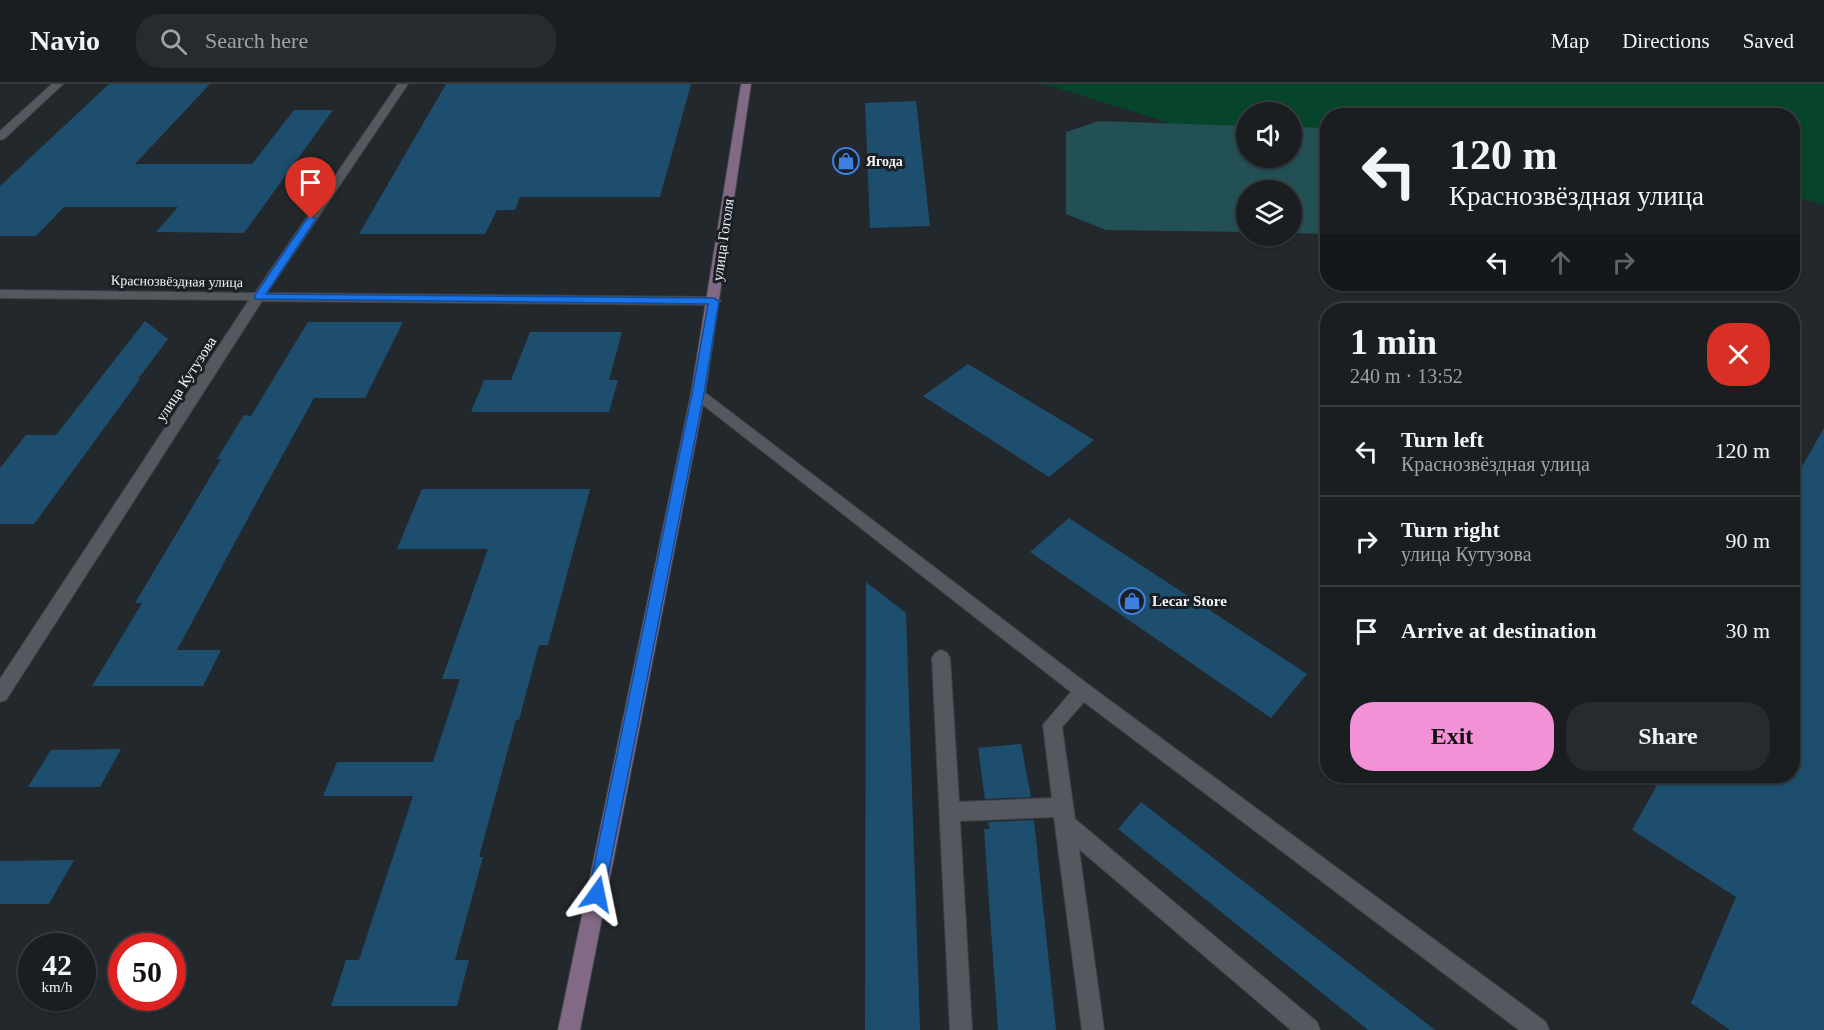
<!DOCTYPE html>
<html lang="en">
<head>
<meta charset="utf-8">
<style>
	:root { --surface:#1a1e21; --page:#272b2e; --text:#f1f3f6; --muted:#9fa2a5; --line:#383c3f; --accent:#f291d6 }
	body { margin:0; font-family:Georgia,serif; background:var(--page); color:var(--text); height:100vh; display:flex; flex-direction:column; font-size:22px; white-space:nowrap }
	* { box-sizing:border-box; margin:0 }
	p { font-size:20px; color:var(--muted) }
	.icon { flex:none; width:33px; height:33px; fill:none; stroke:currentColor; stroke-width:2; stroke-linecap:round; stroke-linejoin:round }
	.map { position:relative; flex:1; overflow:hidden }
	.side { position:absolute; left:1320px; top:219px; width:480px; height:480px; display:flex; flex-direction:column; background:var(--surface); border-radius:24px; box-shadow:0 2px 4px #0004,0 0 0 2px var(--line) }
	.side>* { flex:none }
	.top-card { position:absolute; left:1320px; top:24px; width:480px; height:183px; border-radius:24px; box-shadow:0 2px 4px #0004,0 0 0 2px var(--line); background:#1a1e21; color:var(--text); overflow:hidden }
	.controls { position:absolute; left:1236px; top:18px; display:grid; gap:12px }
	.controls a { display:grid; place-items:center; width:66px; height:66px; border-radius:50%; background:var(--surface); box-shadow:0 2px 4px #0004,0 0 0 2px var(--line); font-size:30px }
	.speed { position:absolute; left:18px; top:849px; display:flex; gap:12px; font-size:30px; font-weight:700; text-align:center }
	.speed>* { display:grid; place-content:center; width:78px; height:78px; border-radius:50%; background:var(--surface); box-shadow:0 2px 4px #0004,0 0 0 2px var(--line); line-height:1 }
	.speed small { font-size:15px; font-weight:400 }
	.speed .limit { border:9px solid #d22; background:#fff; color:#111 }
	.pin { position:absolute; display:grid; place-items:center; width:51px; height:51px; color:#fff; margin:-62px -26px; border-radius:50% 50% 50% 0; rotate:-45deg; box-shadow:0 0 6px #0007 }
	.pin .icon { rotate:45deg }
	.me { position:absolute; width:66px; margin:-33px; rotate:12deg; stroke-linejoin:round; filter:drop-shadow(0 0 4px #0008) }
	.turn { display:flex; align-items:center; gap:21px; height:126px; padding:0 30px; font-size:27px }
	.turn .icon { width:78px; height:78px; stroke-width:2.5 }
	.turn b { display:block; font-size:42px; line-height:51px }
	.lanes { display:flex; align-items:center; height:57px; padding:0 30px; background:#0003; justify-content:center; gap:30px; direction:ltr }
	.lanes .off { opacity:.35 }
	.round { display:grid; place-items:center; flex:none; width:63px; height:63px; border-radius:24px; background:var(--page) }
	.head { display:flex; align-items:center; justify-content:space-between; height:102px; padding:0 30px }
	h1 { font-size:36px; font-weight:700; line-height:45px }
	.action { display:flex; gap:12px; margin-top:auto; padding:12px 30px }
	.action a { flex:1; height:69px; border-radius:24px; background:var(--accent); color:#111; font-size:24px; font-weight:700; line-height:69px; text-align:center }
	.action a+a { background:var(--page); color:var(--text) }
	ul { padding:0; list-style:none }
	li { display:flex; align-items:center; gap:18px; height:90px; padding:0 30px; border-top:2px solid var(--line) }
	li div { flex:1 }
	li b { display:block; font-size:22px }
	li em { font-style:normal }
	header { display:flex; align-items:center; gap:36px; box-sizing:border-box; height:84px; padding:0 30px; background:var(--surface); border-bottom:2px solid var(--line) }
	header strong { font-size:28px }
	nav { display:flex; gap:33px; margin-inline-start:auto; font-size:21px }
	.search { width:420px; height:54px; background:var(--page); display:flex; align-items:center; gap:15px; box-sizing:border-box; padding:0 21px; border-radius:24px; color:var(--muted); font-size:22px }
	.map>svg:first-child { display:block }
	.green { fill:#07442c }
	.water { fill:#235055 }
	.building { fill:#1e4e6e }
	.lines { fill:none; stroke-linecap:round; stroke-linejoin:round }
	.service-casing { stroke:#3e4347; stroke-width:2 }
	.minor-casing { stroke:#3e4347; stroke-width:2 }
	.secondary-casing { stroke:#3e4347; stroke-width:2 }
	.service { fill:#53595e; fill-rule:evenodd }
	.minor { fill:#53595e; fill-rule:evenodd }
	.secondary { fill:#826a87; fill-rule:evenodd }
	.route { fill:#1a73e8; stroke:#114b97; stroke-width:1.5 }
	.labels { text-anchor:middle; stroke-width:6; stroke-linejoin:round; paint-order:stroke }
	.far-poi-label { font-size:14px; font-weight:bold; fill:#f1f4f7; stroke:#1a1f23; text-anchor:start }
	.far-street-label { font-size:14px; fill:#f1f4f7; stroke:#1a1f23 }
	.street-label { font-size:15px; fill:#f1f4f7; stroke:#1a1f23 }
	.poi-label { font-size:15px; font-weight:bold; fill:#f1f4f7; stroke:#1a1f23; text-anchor:start }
</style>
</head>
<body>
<header>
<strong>Navio</strong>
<div class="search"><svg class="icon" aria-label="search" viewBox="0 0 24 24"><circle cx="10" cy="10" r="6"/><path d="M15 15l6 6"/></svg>Search here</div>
<nav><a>Map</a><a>Directions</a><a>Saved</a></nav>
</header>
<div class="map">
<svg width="1824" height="946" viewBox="0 0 1824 946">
	<rect width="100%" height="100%" fill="#23282c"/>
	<!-- green -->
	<polygon class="green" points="1045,0 1824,0 1824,121 1793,112 1792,32 1328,32 1327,69 1292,69 1292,28 1246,28 1246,63"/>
	<!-- water -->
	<polygon class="water" points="1099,37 1246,42 1246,74 1292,74 1292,43 1327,44 1327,150 1292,149 1292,106 1246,106 1246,148 1106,146 1066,130 1066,48"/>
	<!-- building -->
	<g class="building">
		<polygon points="109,0 210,0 135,80 252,80 294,26 333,26 244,149 156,148 178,123 64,123 36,152 0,152 0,102"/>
		<polygon points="446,0 691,0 660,113 520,113 515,126 497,126 485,150 359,150"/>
		<polygon points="916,17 930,142 870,144 865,19"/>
		<polygon points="145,237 168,255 138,295 140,295 34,440 0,440 0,384 26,351 56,351"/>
		<polygon points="308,238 403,238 365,314 314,314 254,423 177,566 221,566 203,602 92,602 142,519 135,519 221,375 217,375 244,331 251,332"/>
		<polygon points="530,248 622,248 609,296 618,296 609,328 471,328 484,296 511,296"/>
		<polygon points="968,280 1094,356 1049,393 923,312"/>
		<polygon points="1824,344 1824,946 1730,946 1691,919 1736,813 1632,746 1662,692 1792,692 1792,400"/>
		<polygon points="422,405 590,405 548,561 539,561 519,636 516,636 479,773 483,773 455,876 469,876 457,922 331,922 346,876 359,876 413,712 323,712 337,678 433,678 460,595 442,595 488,465 397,465"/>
		<polygon points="1069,434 1307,590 1271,634 1030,468"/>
		<polygon points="866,498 906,529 920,946 865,946"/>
		<polygon points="1021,660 1031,713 985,715 978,664"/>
		<polygon points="121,665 100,703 28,703 51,666"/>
		<polygon points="1141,718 1435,946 1368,946 1118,745"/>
		<polygon points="1034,736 1056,946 998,946 984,745 990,745 988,738"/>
		<polygon points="74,776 49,820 0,820 0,777"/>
	</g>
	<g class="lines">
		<defs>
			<polygon id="service" points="698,305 703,307 1089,601 1546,938 1549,946 1519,946 1084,618 1062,643 1075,735 1317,938 1320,946 1291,946 1079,765 1104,946 1082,946 1054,733 960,737 972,946 950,946 932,574 935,569 941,566 947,569 950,574 959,718 1052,714 1043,641 1071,608 693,313 691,310 693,307"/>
			<g id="minor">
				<polygon points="52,0 63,0 4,55 0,56 0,47"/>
				<polygon points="398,0 408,0 267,209 714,213 721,217 714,221 262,217 6,616 0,618 0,595 249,216 0,214 0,206 255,209"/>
			</g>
			<polygon id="secondary" points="741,0 751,0 705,310 580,946 558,946 691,310"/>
		</defs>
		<!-- service casing -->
		<use href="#service" class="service-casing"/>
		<!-- minor casing -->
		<use href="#minor" class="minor-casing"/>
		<!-- secondary casing -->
		<use href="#secondary" class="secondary-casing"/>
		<!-- service -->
		<use href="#service" class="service"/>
		<!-- minor -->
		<use href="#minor" class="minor"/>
		<!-- secondary -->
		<use href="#secondary" class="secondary"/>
	</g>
	<!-- route -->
	<polygon class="route" points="311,132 316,135 266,210 714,214 719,217 704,310 603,816 597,818 591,816 588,810 692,310 708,220 255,215 255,211 308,133"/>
	<!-- icons -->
	<defs>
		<symbol id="shop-ring" viewBox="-11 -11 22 22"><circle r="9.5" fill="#1a1f23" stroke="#3f7fe0" stroke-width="1.5"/><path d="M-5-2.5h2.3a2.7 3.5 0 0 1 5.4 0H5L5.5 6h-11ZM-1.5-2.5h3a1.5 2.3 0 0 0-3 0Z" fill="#3f7fe0"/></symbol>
	</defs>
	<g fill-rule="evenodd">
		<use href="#shop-ring" x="831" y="62" width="30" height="30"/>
		<use href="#shop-ring" x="1117" y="502" width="30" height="30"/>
	</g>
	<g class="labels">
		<!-- far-poi labels -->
		<g class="far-poi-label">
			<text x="866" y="82">Ягода</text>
		</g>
		<!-- far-street labels -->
		<g class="far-street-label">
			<text transform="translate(177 197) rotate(1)" y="5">Краснозвёздная улица</text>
		</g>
		<!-- street labels -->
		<g class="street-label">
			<text transform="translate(723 156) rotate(-82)" y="5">улица Гоголя</text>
			<text transform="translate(186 295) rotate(-57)" y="5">улица Кутузова</text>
		</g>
		<!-- poi labels -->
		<g class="poi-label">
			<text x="1152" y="522">Lecar Store</text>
		</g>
	</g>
</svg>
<div class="controls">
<a><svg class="icon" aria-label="sound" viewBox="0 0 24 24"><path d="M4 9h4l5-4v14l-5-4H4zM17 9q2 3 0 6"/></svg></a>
<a><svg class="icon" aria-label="layers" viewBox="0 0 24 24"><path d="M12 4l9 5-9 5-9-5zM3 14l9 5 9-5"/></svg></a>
</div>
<div class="speed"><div>42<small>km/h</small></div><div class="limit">50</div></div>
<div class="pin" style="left:311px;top:135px;background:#d93025"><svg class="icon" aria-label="arrive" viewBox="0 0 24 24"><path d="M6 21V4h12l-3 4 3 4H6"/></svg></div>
<svg class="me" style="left:597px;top:810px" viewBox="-20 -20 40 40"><path d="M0-17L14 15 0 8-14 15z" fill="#1a73e8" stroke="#fff" stroke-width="4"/></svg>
<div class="top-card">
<div class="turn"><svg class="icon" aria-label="left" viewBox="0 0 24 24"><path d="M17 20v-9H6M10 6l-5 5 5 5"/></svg><div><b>120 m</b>Краснозвёздная улица</div></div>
<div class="lanes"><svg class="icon" aria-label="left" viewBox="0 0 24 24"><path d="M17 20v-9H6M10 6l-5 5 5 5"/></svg><svg class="icon off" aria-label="ahead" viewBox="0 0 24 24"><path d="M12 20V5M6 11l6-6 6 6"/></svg><svg class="icon off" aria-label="right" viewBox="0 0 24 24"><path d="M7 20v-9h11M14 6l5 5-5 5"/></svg></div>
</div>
<section class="side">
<div class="head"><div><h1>1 min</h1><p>240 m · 13:52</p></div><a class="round" style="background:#d93025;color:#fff"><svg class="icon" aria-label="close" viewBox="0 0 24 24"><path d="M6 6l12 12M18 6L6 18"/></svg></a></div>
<ul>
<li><svg class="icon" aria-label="left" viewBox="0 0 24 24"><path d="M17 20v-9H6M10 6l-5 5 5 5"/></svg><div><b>Turn left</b><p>Краснозвёздная улица</p></div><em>120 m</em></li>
<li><svg class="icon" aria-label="right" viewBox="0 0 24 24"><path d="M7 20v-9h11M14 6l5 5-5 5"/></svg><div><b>Turn right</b><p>улица Кутузова</p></div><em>90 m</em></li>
<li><svg class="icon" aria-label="arrive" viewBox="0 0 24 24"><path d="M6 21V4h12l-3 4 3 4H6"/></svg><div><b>Arrive at destination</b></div><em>30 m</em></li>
</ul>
<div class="action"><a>Exit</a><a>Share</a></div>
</section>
</div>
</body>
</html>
